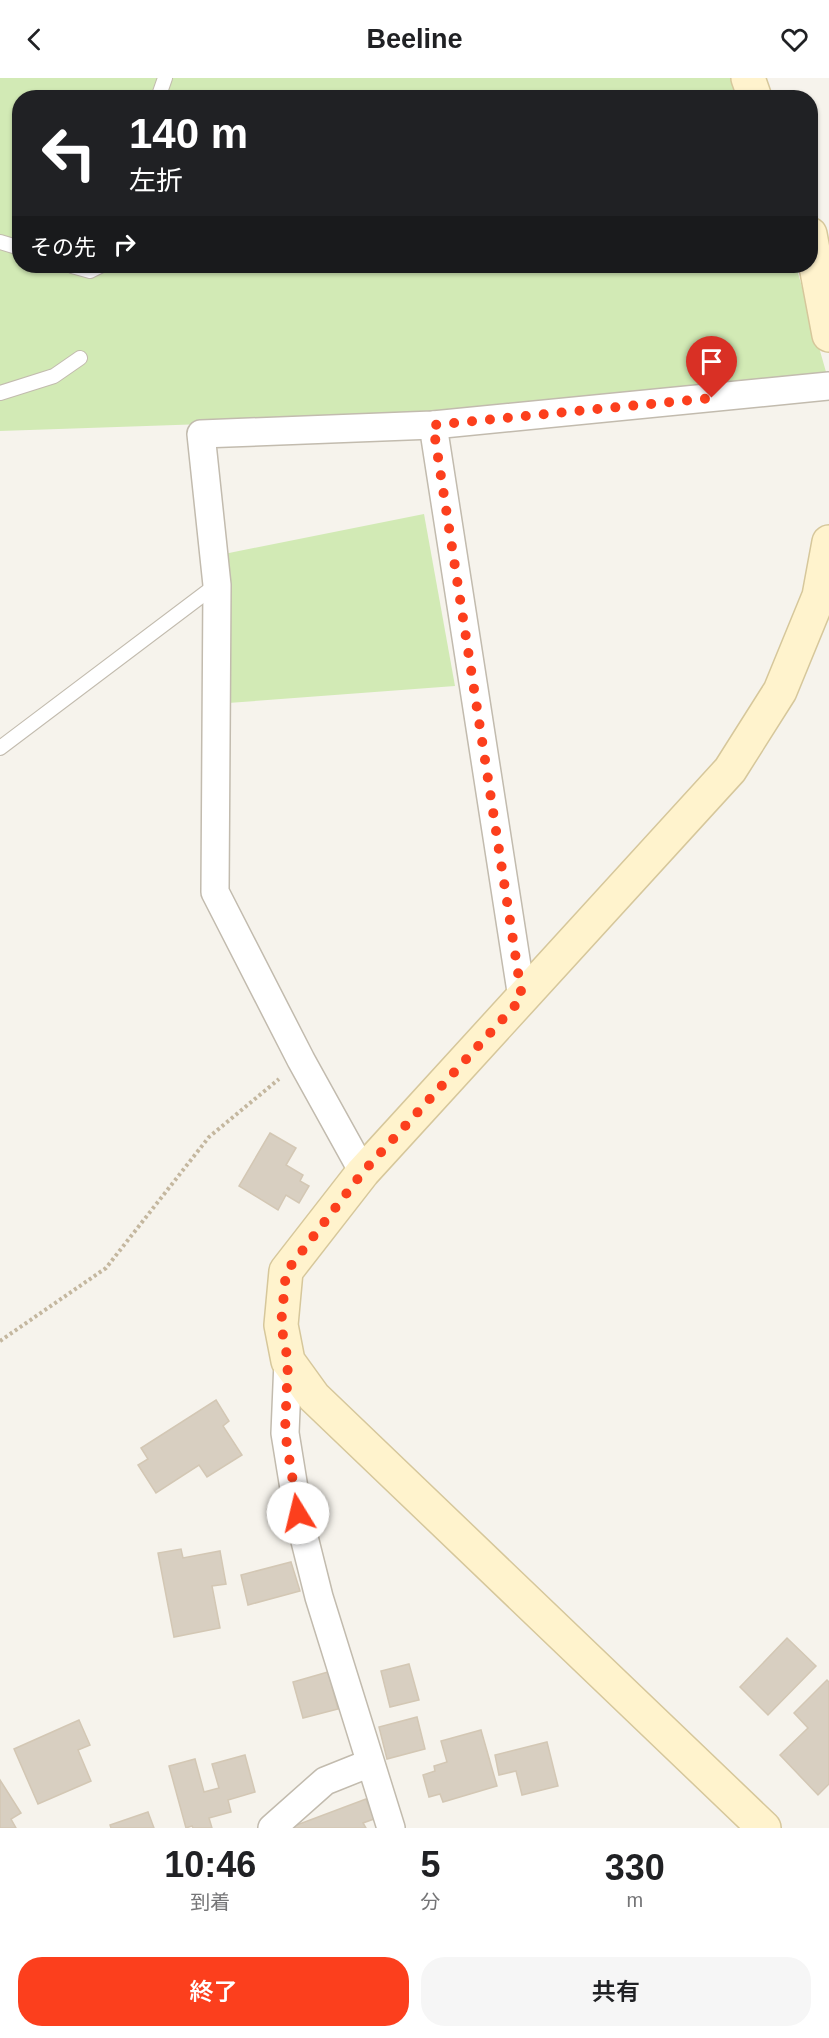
<!DOCTYPE html>
<html lang="ja">
<head>
<meta charset="utf-8">
<style>
	:root { --surface:#fff; --page:#f6f6f6; --text:#202124; --muted:#757577; --accent:#fc3f1d }
	body { margin:0; font-family:Helvetica,"Noto Sans JP",sans-serif; background:var(--page); color:var(--text); height:100vh; display:flex; flex-direction:column; font-size:22px; white-space:nowrap }
	* { box-sizing:border-box; margin:0 }
	p { font-size:20px; color:var(--muted) }
	.icon { flex:none; width:33px; height:33px; fill:none; stroke:currentColor; stroke-width:2; stroke-linecap:round; stroke-linejoin:round }
	.map { position:relative; height:1750px; overflow:hidden }
	.drawer { display:flex; flex-direction:column; background:var(--surface); flex:1 }
	.drawer>* { flex:none }
	.banner { position:absolute; left:12px; top:12px; width:806px; height:183px; border-radius:24px; box-shadow:0 2px 4px #0004; background:#202124; color:#fff; overflow:hidden }
	.pin { position:absolute; display:grid; place-items:center; width:51px; height:51px; color:#fff; margin:-62px -26px; border-radius:50% 50% 50% 0; rotate:-45deg; box-shadow:0 0 6px #0007 }
	.pin .icon { rotate:45deg }
	.me { position:absolute; width:66px; margin:-33px; rotate:351deg; stroke-linejoin:round; filter:drop-shadow(0 0 4px #0008) }
	.turn { display:flex; align-items:center; gap:21px; height:126px; padding:0 18px; font-size:27px }
	.turn .icon { width:78px; height:78px; stroke-width:2.5 }
	.turn b { display:block; font-size:42px; line-height:51px }
	.then { display:flex; align-items:center; height:57px; padding:0 18px; background:#0003; gap:12px; font-size:22px }
	.eta { display:flex; justify-content:space-evenly; align-items:center; height:102px; text-align:center }
	.eta b { font-size:36px; font-weight:600; line-height:42px }
	.primary-button { display:flex; gap:12px; margin-top:auto; padding:12px 18px }
	.primary-button a { flex:1; height:69px; border-radius:24px; background:var(--accent); color:#fff; font-size:24px; font-weight:600; line-height:69px; text-align:center }
	.primary-button a+a { background:var(--page); color:var(--text) }
	header { display:flex; justify-content:space-between; align-items:center; height:78px; padding:0 18px; background:var(--surface); font-size:27px; font-weight:600 }
	.map>svg:first-child { display:block }
	.green { fill:#d2eab5 }
	.building { fill:#d8cfc1; stroke:#d3c7b4; stroke-width:1.5 }
	.lines { fill:none; stroke-linecap:round; stroke-linejoin:round }
	.lane-casing { stroke:#c2bbae; stroke-width:16 }
	.street-casing { stroke:#c2bbae; stroke-width:30 }
	.secondary-casing { stroke:#d6c79b; stroke-width:36 }
	.path { stroke:#c4b79f; stroke-width:4; stroke-dasharray:3 3; stroke-linecap:butt }
	.lane { stroke:#fff; stroke-width:14 }
	.street { stroke:#fff; stroke-width:27 }
	.secondary { stroke:#fff3cd; stroke-width:33 }
	.route { stroke:#fc3f1d; stroke-width:10; stroke-dasharray:0 18 }
</style>
</head>
<body>
<header><svg class="icon" aria-label="back" viewBox="0 0 24 24"><path d="M15 5l-7 7 7 7"/></svg>Beeline<svg class="icon" aria-label="heart" viewBox="0 0 24 24"><path d="M12 20l-8-8c-3-5 5-10 8-4 3-6 11-1 8 4z"/></svg></header>
<div class="map">
<svg width="829" height="1750" viewBox="0 0 829 1750">
	<rect width="100%" height="100%" fill="#f6f3ec"/>
	<!-- green -->
	<g class="green">
		<polygon points="0,0 739,0 746,19 20,20 20,188 796,188 828,301 436,338 0,353"/>
		<polygon points="424,436 455,608 228,625 224,476"/>
	</g>
	<!-- building -->
	<g class="building">
		<polygon points="270,1055 296,1070 286,1087 303,1097 300,1103 309,1108 299,1125 286,1117 278,1132 239,1108"/>
		<polygon points="216,1322 229,1343 223,1348 242,1377 207,1399 199,1387 156,1415 138,1387 148,1381 141,1370"/>
		<polygon points="181,1471 183,1480 220,1473 226,1506 212,1508 220,1550 174,1559 158,1475"/>
		<polygon points="291,1484 300,1513 248,1527 241,1497"/>
		<polygon points="787,1560 816,1588 768,1637 740,1609"/>
		<polygon points="409,1586 419,1622 390,1629 381,1593"/>
		<polygon points="328,1594 338,1631 303,1640 293,1604"/>
		<polygon points="827,1602 829,1604 829,1706 818,1717 780,1677 808,1650 794,1635"/>
		<polygon points="417,1639 425,1671 387,1681 379,1649"/>
		<polygon points="79,1642 90,1667 78,1672 91,1703 38,1726 14,1671"/>
		<polygon points="481,1652 497,1708 443,1724 440,1716 429,1719 423,1697 435,1693 434,1688 447,1684 441,1663"/>
		<polygon points="547,1664 558,1708 522,1717 516,1693 499,1697 495,1677"/>
		<polygon points="245,1677 255,1714 228,1722 231,1734 209,1740 212,1750 193,1750 192,1748 186,1750 169,1688 195,1681 204,1714 219,1710 212,1686"/>
		<polygon points="0,1702 21,1735 11,1741 16,1750 0,1750"/>
		<polygon points="366,1721 374,1741 363,1745 366,1750 294,1750 294,1748"/>
		<polygon points="148,1734 154,1750 111,1750 110,1747"/>
	</g>
	<g class="lines">
		<defs>
			<g id="lane">
				<polyline points="158,20 165,0"/>
				<polyline points="0,164 20,170"/>
				<polyline points="72,188 90,193 100,188"/>
				<polyline points="0,315 54,298 80,280"/>
				<polyline points="0,670 216,507"/>
			</g>
			<g id="street">
				<polyline points="433,347 522,920"/>
				<polyline points="363,1094 301,982 215,814 217,507 201,356 433,347 829,308"/>
				<polyline points="288,1283 285,1355 298,1435 319,1519 391,1750"/>
				<polyline points="272,1750 325,1703 370,1685"/>
			</g>
			<g id="secondary">
				<polyline points="748,0 755,20"/>
				<polyline points="810,156 829,257"/>
				<polyline points="764,1750 314,1319 288,1283 281,1247 286,1193 363,1094 730,692 780,613 819,518 829,464"/>
			</g>
		</defs>
		<!-- lane casing -->
		<use href="#lane" class="lane-casing"/>
		<!-- street casing -->
		<use href="#street" class="street-casing"/>
		<!-- secondary casing -->
		<use href="#secondary" class="secondary-casing"/>
		<!-- path -->
		<polyline class="path" points="0,1263 106,1190 209,1059 279,1001"/>
		<!-- lane -->
		<use href="#lane" class="lane"/>
		<!-- street -->
		<use href="#street" class="street"/>
		<!-- secondary -->
		<use href="#secondary" class="secondary"/>
	</g>
	<g class="lines">
		<!-- route -->
		<polyline class="route" points="298,1435 285,1354 288,1283 281,1247 286,1194 363,1094 522,920 433,347 712,320"/>
	</g>
</svg>
<div class="pin" style="left:712px;top:320px;background:#d93025"><svg class="icon" aria-label="arrive" viewBox="0 0 24 24"><path d="M6 21V4h12l-3 4 3 4H6"/></svg></div>
<svg class="me" style="left:298px;top:1435px" viewBox="-20 -20 40 40"><circle r="19" fill="#fff"/><path d="M0-13L10 11 0 6-10 11z" fill="#fc3f1d"/></svg>
<div class="banner">
<div class="turn"><svg class="icon" aria-label="left" viewBox="0 0 24 24"><path d="M17 20v-9H6M10 6l-5 5 5 5"/></svg><div><b>140 m</b>左折</div></div>
<div class="then">その先<svg class="icon" aria-label="right" viewBox="0 0 24 24"><path d="M7 20v-9h11M14 6l5 5-5 5"/></svg></div>
</div>
</div>
<section class="drawer">
<div class="eta">
<div><b>10:46</b><p>到着</p></div>
<div><b>5</b><p>分</p></div>
<div><b>330</b><p>m</p></div>
</div>
<div class="primary-button"><a>終了</a><a>共有</a></div>
</section>
</body>
</html>
